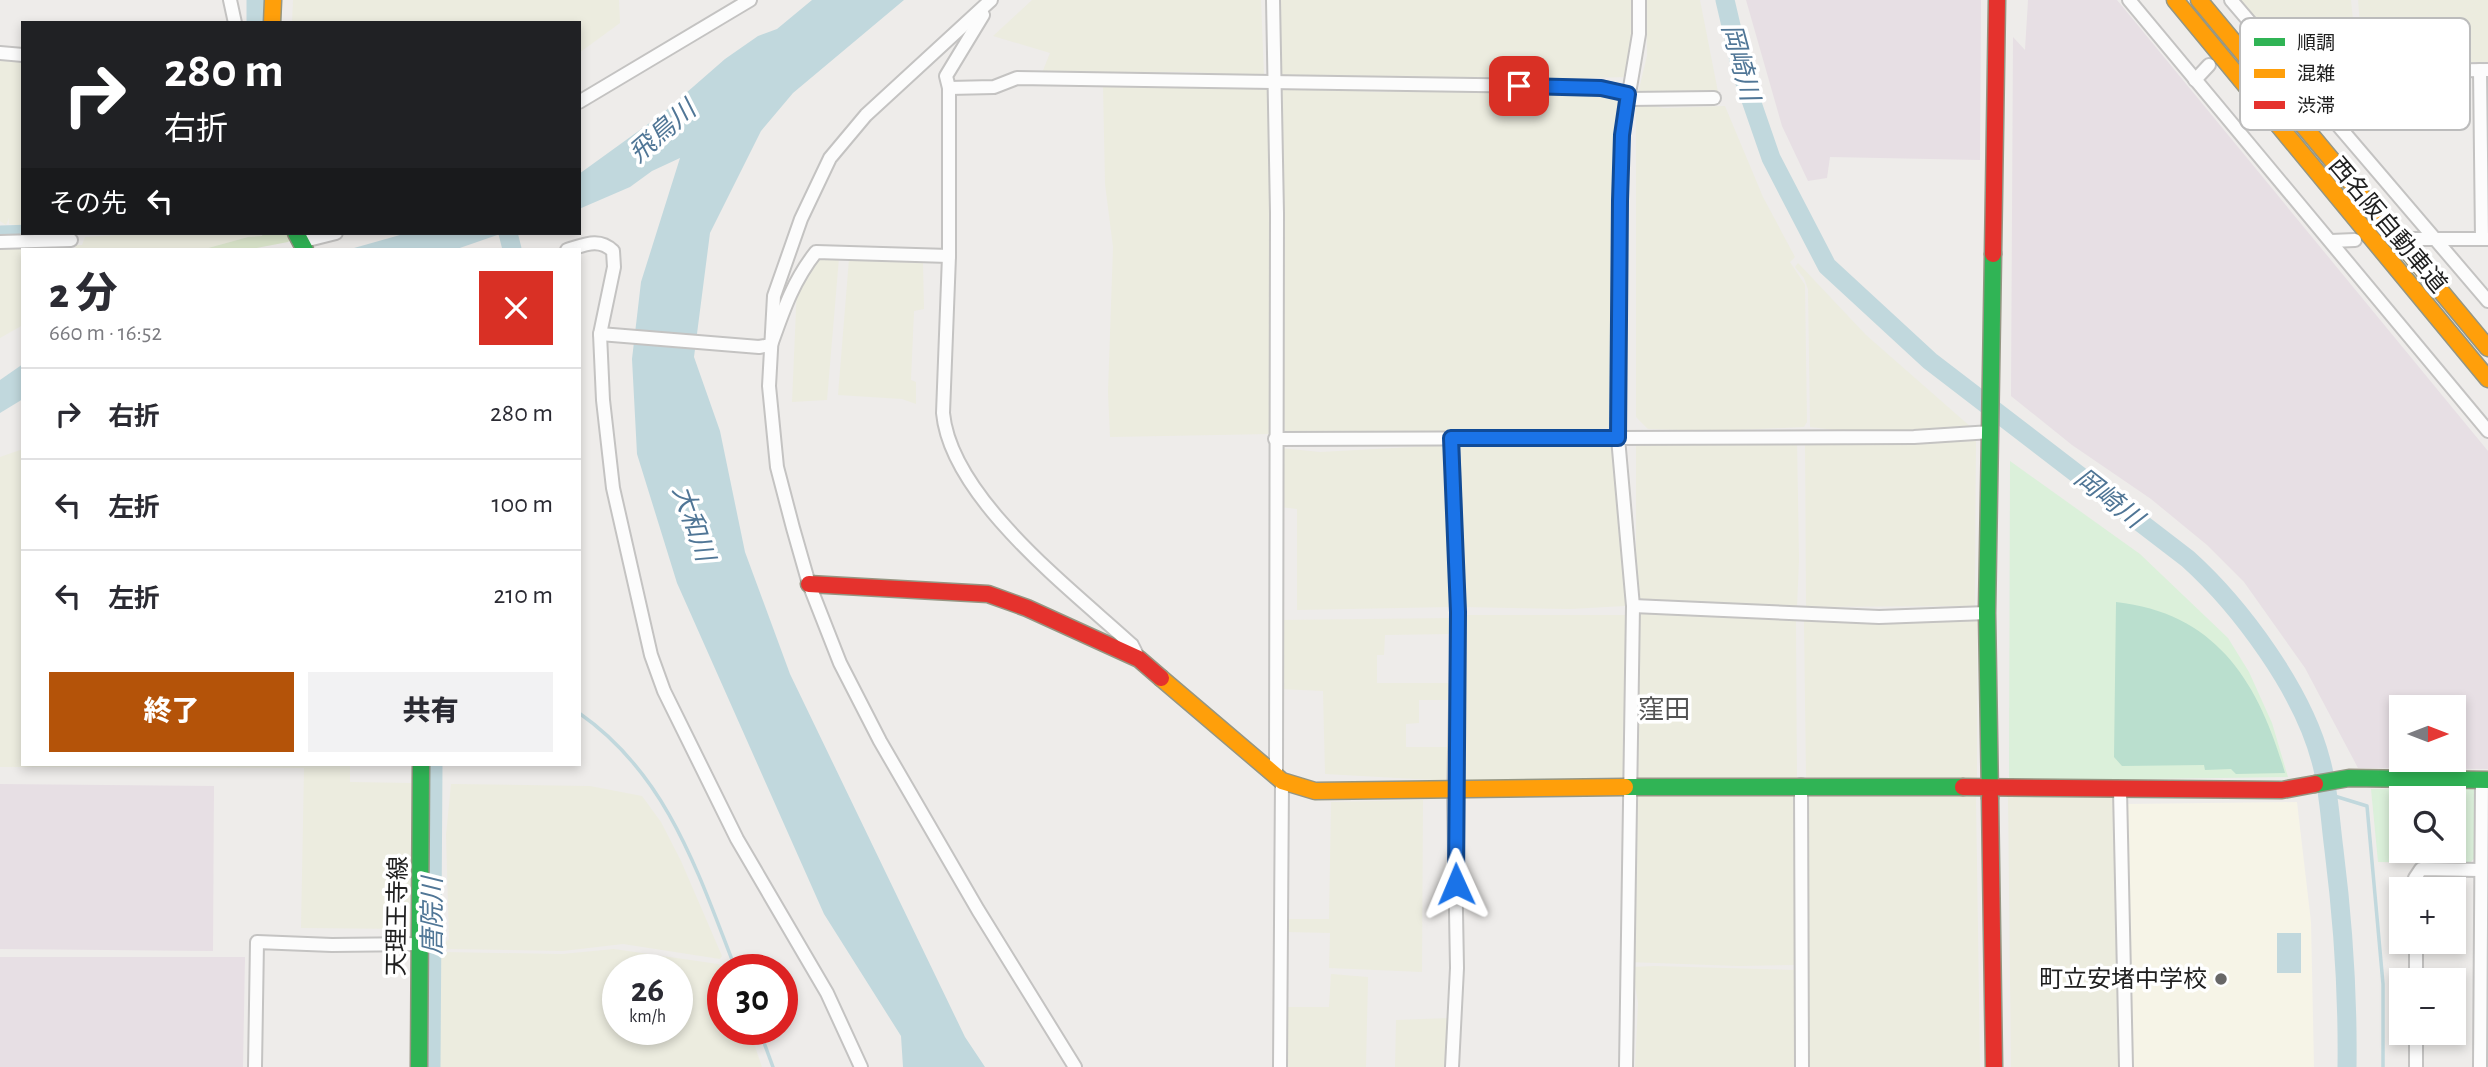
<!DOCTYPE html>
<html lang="ja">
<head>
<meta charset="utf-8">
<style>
	:root { --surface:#fff; --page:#f2f2f3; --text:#2b2b33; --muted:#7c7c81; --line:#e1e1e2; --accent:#b45309 }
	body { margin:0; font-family:"Alegreya Sans","Noto Sans JP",sans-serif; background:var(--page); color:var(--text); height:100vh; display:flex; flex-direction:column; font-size:26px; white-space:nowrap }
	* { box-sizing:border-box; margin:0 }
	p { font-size:23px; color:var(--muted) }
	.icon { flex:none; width:38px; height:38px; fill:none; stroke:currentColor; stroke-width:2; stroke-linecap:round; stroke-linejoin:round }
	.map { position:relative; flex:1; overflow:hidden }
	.details { position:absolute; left:21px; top:248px; width:560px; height:518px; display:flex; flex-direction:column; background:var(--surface); border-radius:0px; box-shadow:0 4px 10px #0003 }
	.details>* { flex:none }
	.top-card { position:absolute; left:21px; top:21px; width:560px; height:214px; border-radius:0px; box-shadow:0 4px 10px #0003; background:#202124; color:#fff; overflow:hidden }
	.needle { width:46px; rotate:90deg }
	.tools { position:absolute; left:2389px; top:695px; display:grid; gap:14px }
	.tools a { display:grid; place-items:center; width:77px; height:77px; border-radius:0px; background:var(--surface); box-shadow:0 4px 10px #0003; font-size:35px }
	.speed { position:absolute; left:602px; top:954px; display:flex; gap:14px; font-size:35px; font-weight:700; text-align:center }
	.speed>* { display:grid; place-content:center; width:91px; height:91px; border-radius:50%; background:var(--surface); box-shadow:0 4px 10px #0003; line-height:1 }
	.speed small { font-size:18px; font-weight:400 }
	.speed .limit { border:10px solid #d22; background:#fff; color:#111 }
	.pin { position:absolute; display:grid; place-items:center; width:60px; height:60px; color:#fff; margin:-30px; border-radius:14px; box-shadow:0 4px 10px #0006 }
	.me { position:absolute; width:77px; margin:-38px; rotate:359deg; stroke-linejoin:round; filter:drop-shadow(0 0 5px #0008) }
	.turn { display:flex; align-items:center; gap:24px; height:147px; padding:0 28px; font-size:32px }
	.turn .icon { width:91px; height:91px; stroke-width:2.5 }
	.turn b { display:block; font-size:49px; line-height:60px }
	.then { display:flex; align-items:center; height:66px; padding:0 28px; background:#0003; gap:14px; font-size:26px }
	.round { display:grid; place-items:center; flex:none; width:74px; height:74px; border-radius:0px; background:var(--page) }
	.head { display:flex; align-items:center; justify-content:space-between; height:119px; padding:0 28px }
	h1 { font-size:42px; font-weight:800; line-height:52px }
	.cta { display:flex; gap:14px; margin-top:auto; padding:14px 28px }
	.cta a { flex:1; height:80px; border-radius:0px; background:var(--accent); color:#fff; font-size:28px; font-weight:800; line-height:80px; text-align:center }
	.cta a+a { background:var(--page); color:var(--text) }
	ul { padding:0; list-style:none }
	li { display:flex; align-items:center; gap:21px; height:91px; padding:0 28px; border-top:2px solid var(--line) }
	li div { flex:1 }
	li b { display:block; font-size:26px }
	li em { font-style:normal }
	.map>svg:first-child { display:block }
	.industrial { fill:#e7dfe4; fill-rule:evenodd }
	.education { fill:#f6f4e7 }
	.farmland { fill:#ececdf; fill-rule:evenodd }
	.grass { fill:#dce7cc }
	.park { fill:#dbf0da; fill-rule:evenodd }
	.pitch { fill:#badfce }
	.water { fill:#c1d8dd }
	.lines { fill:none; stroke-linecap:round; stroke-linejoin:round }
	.stream { stroke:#c1d8dd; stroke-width:3.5 }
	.river { stroke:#c1d8dd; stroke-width:19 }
	.street-casing { stroke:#c4c3c2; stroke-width:16 }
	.fast-casing { stroke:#959683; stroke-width:19 }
	.slow-casing { stroke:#959683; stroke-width:19 }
	.jam-casing { stroke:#959683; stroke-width:19 }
	.street { stroke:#fcfcfc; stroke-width:12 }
	.fast { stroke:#30b455; stroke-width:16 }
	.slow { stroke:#ff9f0a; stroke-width:16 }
	.jam { stroke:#e5322d; stroke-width:16 }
	.route-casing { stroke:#114b97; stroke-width:18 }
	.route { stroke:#1a73e8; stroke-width:12 }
	.poi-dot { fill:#686767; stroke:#fff; stroke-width:2.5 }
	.labels { text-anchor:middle; stroke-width:7; stroke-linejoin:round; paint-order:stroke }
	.street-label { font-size:24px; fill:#202020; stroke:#fff }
	.poi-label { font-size:24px; fill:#202020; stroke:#fff; text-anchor:end }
	.water-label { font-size:26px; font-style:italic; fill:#507696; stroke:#fff }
	.neighbourhood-label { font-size:26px; fill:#535353; stroke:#fff }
	.key { fill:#fff; stroke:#bcbcbc; stroke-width:2 }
	.key-label { font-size:19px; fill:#202020 }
</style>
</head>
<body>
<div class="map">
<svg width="2488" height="1067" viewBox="0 0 2488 1067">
	<rect width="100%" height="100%" fill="#eeecea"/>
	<!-- industrial -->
	<g class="industrial">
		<polygon points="1746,0 1981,0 1980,160 1830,157 1827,178 1808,181 1782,126"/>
		<path d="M2028 0H2117L2488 451V769L2358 768 2305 668 2244 582 2207 545 2151 499 2072 445 2011 396 2013 37 2025 50ZM2401 707H2454V760H2401Z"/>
		<polygon points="0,784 214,786 213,951 0,949"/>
		<polygon points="0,957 245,957 243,1067 0,1067"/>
	</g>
	<!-- education -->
	<polygon class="education" points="2297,802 2311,922 2314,1067 2131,1067 2124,804"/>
	<!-- farmland -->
	<g class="farmland">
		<polygon points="293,0 619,0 620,23 579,53 579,23 292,23"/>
		<polygon points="1032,0 1261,0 1264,76 1188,72 1042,73 1050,53 993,36"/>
		<polygon points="1275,0 1637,0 1631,77 1385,82 1280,78"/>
		<polygon points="1646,0 1700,0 1719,97 1638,93 1647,56"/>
		<polygon points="2238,0 2351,0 2354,30 2350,61 2294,67"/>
		<polygon points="2358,0 2488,0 2488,62 2359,62 2361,35"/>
		<polygon points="0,57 23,60 23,226 9,224 9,218 6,225 0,221"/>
		<polygon points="1103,84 1269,87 1273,180 1271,434 1110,437 1108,392 1113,247 1105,184"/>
		<polygon points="1280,88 1382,92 1453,88 1625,93 1625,427 1572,431 1285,436 1282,371 1284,174"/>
		<polygon points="1636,102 1664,108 1725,106 1763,197 1795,257 1790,262 1805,285 1807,422 1804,427 1714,431 1648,429 1636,417"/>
		<polygon points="146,233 263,233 262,236 248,237 201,250 76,250 75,245 82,245 85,237"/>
		<polygon points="41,246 42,250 23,250 23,325 0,338 0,247"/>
		<polygon points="816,257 839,258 827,400 792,402 797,286"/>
		<polygon points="849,259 923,263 924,309 914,311 911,380 916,382 916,404 902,399 838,395"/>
		<polygon points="1798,263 1866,335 1972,428 1868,434 1810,427 1808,289 1804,278 1795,267"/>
		<polygon points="1805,436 1976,436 1975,606 1806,607"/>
		<polygon points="1626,437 1625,606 1570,609 1460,607 1459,444"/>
		<polygon points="1797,438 1799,560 1797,607 1636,602 1636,440"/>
		<polygon points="1450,445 1451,607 1297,610 1297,509 1280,507 1280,448 1320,452"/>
		<polygon points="23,449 23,765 350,765 350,782 411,783 410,929 301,928 304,768 0,767 0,457"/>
		<polygon points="1637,612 1796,618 1797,778 1636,777"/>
		<polygon points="1462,615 1626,615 1624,777 1461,781"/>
		<polygon points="1977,616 1977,779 1806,777 1804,621"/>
		<polygon points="1452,618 1452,634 1385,635 1384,655 1377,655 1377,683 1452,683 1451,700 1419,700 1419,723 1406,724 1406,747 1451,747 1451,781 1325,774 1323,691 1280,689 1280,620"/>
		<polygon points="451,784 590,786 642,796 661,822 681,861 722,956 720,959 623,944 563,951 444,949 442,946 449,939 446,835"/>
		<polygon points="1635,792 1798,795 1795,965 1738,966 1628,962"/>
		<polygon points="1807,794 1976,795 1980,1067 1808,1067"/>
		<polygon points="2008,796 2116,797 2121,1067 2011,1067"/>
		<polygon points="1423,800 1422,972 1329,968 1330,933 1287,932 1287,919 1329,919 1331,802"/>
		<path d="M614 949 718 964 725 969 723 970V1029H749L762 1067H440V957L443 952 562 954ZM618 970H677V1029H618Z"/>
		<polygon points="1654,966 1795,970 1801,1067 1635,1067 1638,1003 1632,967"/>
		<polygon points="1331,974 1368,977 1366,1067 1283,1067 1285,1007 1329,1007"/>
		<polygon points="1449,1018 1445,1067 1395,1067 1396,1020"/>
	</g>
	<!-- grass -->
	<polygon class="grass" points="263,233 289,233 292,238 288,242 246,250 201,250 248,237 262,236"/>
	<!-- park -->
	<g class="park">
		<polygon points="2010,461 2140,554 2228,638 2249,672 2272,723 2288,777 2009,781"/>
		<path d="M2472 788 2476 792V856L2470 863 2378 862 2371 789ZM2401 798H2454V850H2401Z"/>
	</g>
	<!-- pitch -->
	<path class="pitch" d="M2116 602C2217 613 2259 683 2285 773L2236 774 2231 769 2205 770 2204 765 2122 766 2114 757Z"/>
	<!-- water -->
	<g class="water">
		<polygon points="812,0 904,0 793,93 761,131 710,233 694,357 720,431 745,552 790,674 965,1037 985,1067 903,1067 901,1036 824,914 677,583 637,454 632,359 641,282 680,158 652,171 630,187 579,209 579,174 662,114 725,59 758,36 777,29"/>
		<polygon points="407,233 503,233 454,250 347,250"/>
		<polygon points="23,364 23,399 0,413 0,380"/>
		<rect x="2277" y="933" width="24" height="40"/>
	</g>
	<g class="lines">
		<!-- stream -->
		<g class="stream">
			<path d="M579 713C668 775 698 873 736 970"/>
			<polyline points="2328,794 2367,806 2383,984 2383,1067"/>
			<polyline points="759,1029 773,1067"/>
		</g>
		<!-- river -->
		<g class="river">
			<polyline points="256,0 256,21"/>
			<path d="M1725 0 1743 77 1771 158 1827 266 1930 361 2188 559C2241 607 2303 691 2321 761 2329 790 2330 820 2334 850 2343 922 2348 994 2347 1067"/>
			<polyline points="508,233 512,249"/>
			<polyline points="0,235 66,233"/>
			<polyline points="431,1067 433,765"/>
		</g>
		<defs>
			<g id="street">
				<polyline points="230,0 235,23"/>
				<polyline points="991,0 866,115 830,158 801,219 774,296 769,386 777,467 793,528 809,584 840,663 880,741 978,910 1075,1067"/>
				<polyline points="1273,0 1277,213 1276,774"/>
				<polyline points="2129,0 2488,431"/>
				<polyline points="2231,0 2488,301"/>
				<path d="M983 15 946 76 949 88V256L943 413C951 498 1071 589 1132 645L1139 659"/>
				<polyline points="0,53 23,55"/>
				<polyline points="2480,70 2482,239"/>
				<polyline points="2295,78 2312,72 2488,70"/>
				<polyline points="2195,80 2209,65"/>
				<polyline points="949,88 994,87 1017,78 1601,87 1628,94"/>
				<polyline points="1628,99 1714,98"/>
				<polyline points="579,102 750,0"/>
				<polyline points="2414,239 2488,239"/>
				<polyline points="2331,241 2355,240"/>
				<polyline points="0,242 71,240"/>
				<polyline points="300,242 336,233"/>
				<path d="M567 250C584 245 599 237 613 251L614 267 600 334 603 400 613 488 651 655 664 691 737 839 827 993 861 1067"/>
				<path d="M600 334 759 347 771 345C783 311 793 281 816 252L949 256"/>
				<polyline points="1452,438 1458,612 1454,800 1457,968 1452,1067"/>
				<polyline points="1275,439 1914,437 1991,432"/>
				<polyline points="1633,606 1879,617 1987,613"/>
				<polyline points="1801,785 1802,1067"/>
				<polyline points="2120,790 2126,1067"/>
				<polyline points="2415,889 2415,878 2421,869 2480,870"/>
				<polyline points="2416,942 2416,980"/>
				<polyline points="2416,1032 2416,1067"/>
				<polyline points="255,1067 257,942 332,945 420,944"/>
				<polyline points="1280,1067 1282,781"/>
				<polyline points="1626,1067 1633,606 1618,438 1620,201 1622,135 1639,34 1639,0"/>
				<polyline points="2480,1067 2482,780"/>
			</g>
			<g id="fast">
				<polyline points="296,233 305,250"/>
				<polyline points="2315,784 2349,778 2488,780"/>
				<polyline points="1625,787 1963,787"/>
				<polyline points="1990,798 1987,613 1993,254"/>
				<polyline points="419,1067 421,765"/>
			</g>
			<g id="slow">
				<polyline points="2175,0 2488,379"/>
				<polyline points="2199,0 2488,348"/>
				<polyline points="272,23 273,0"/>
				<polyline points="1161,678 1282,781 1315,791 1625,787"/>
			</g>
			<g id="jam">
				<polyline points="1993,254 1997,0"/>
				<polyline points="809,584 988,594 1027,608 1139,659 1161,678"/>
				<polyline points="1963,787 2282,790 2315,784"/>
				<polyline points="1990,798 1994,1067"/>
			</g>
		</defs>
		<!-- street casing -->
		<use href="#street" class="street-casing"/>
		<!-- fast casing -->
		<use href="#fast" class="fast-casing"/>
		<!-- slow casing -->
		<use href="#slow" class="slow-casing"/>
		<!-- jam casing -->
		<use href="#jam" class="jam-casing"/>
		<!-- street -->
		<use href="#street" class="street"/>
		<!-- fast -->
		<use href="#fast" class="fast"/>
		<!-- slow -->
		<use href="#slow" class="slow"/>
		<!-- jam -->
		<use href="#jam" class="jam"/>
	</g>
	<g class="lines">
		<defs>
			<polyline id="route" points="1456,884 1458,612 1451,438 1618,438 1620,201 1622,135 1628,94 1601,88 1519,86"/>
		</defs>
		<!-- route casing -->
		<use href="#route" class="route-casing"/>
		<!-- route -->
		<use href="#route" class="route"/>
	</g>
	<!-- markers -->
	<circle class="poi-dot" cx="2221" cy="979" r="7"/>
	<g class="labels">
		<!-- street labels -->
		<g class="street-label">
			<text transform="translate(2388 225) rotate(50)" y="8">西名阪自動車道</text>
			<text transform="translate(397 916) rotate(-89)" y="8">天理王寺線</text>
		</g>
		<!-- poi labels -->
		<g class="poi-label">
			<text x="2207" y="987">町立安堵中学校</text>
		</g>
		<!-- water labels -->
		<g class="water-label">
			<text transform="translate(1741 62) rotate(75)" y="9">岡崎川</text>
			<text transform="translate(662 131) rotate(-41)" y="9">飛鳥川</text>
			<text transform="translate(2109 498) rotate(38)" y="9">岡崎川</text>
			<text transform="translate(694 523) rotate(71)" y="9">大和川</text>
			<text transform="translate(432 916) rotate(-90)" y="9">唐院川</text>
		</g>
		<!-- neighbourhood labels -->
		<g class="neighbourhood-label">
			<text x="1664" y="718">窪田</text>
		</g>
	</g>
	<!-- legend -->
	<rect x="2240" y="18" width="230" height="112" rx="10" class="key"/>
	<rect x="2254" y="38" width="31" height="8" fill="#30b455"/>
	<rect x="2254" y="69" width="31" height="9" fill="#ff9f0a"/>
	<rect x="2254" y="101" width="31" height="8" fill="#e5322d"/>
	<g class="key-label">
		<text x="2297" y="49">順調</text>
		<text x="2297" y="80">混雑</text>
		<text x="2297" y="112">渋滞</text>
	</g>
</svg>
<div class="tools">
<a><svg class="needle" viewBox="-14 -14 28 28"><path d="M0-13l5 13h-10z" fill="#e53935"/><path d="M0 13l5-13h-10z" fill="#7c7c81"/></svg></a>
<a><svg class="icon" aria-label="search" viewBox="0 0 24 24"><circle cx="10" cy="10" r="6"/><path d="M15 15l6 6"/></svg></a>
<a>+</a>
<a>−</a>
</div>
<div class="speed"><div>26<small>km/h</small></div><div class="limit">30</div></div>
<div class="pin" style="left:1519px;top:86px;background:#d93025"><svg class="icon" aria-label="arrive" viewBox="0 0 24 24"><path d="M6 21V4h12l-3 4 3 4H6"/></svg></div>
<svg class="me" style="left:1456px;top:884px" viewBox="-20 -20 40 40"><path d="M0-17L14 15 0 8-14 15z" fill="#1a73e8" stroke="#fff" stroke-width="4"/></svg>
<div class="top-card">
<div class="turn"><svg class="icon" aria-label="right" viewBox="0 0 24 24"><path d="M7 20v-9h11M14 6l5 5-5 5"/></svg><div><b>280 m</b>右折</div></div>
<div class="then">その先<svg class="icon" aria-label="left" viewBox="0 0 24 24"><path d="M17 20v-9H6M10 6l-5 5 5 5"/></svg></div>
</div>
<section class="details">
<div class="head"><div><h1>2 分</h1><p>660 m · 16:52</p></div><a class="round" style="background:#d93025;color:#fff"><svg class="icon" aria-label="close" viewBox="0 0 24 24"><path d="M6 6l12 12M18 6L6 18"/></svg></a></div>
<ul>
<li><svg class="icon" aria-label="right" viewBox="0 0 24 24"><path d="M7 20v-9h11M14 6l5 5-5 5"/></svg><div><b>右折</b></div><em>280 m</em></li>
<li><svg class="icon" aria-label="left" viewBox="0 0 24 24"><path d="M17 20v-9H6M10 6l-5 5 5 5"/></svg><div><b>左折</b></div><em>100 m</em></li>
<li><svg class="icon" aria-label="left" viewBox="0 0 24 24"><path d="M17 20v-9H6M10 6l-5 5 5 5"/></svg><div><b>左折</b></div><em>210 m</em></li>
</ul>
<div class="cta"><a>終了</a><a>共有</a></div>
</section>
</div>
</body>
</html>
